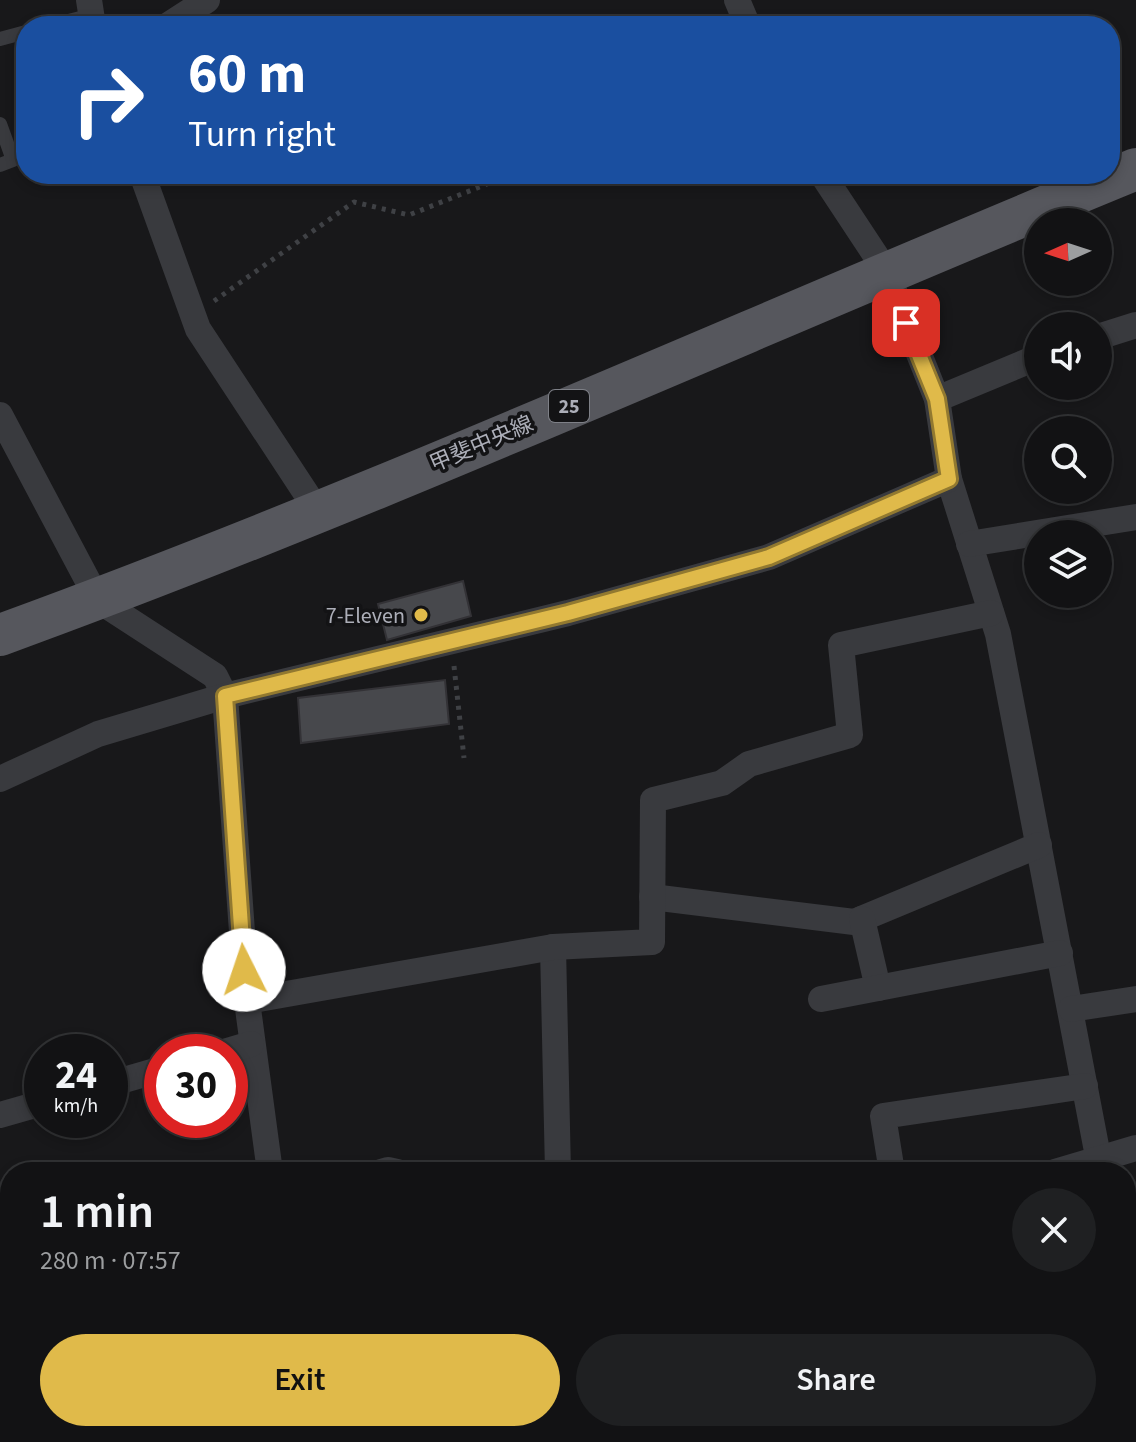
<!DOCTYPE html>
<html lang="en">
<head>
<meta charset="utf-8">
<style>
	:root { --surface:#121214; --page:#1f2022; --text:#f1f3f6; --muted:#9c9ea0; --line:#313234; --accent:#e0ba4a }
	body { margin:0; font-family:"Source Sans 3","Noto Sans JP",sans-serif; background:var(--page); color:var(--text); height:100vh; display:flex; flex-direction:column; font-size:30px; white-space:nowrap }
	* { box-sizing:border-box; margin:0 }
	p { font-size:26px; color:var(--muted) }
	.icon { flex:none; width:44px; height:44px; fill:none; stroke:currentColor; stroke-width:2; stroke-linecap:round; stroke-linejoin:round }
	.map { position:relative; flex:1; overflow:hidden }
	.panel { position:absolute; left:0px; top:1162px; width:1136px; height:280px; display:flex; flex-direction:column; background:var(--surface); border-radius:32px 32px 0 0; box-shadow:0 4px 12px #0003,0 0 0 2px var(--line) }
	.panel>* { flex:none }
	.banner { position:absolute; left:16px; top:16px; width:1104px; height:168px; border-radius:32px; box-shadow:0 4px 12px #0003,0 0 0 2px var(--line); background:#1a4fa0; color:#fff; overflow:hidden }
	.needle { width:52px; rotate:267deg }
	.tools { position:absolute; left:1024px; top:208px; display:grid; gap:16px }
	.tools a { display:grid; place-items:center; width:88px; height:88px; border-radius:50%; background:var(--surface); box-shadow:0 4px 12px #0003,0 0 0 2px var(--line); font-size:40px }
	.speed { position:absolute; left:24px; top:1034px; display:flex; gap:16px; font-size:40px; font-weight:700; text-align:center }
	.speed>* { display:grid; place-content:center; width:104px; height:104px; border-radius:50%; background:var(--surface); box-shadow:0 4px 12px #0003,0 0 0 2px var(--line); line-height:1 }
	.speed small { font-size:20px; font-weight:400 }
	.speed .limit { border:12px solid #d22; background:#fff; color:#111 }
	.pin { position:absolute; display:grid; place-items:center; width:68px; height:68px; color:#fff; margin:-34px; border-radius:16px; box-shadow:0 4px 12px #0006 }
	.me { position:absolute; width:88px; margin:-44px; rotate:356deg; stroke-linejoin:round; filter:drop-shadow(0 0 6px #0008) }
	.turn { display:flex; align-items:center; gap:28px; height:168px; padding:0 40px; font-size:36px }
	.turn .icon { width:104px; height:104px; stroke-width:2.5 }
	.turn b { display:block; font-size:56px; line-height:68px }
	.round { display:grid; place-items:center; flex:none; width:84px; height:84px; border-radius:42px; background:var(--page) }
	.summary { display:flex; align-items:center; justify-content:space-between; height:136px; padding:0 40px }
	h1 { font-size:48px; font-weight:600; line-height:60px }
	.cta { display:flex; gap:16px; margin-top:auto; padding:16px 40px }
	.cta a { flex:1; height:92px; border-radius:48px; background:var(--accent); color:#111; font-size:32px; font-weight:600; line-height:92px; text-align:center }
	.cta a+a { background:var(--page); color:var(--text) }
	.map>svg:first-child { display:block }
	.building { fill:#47484c; stroke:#333236; stroke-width:2 }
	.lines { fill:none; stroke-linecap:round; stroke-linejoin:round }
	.path { stroke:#3f4145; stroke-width:5; stroke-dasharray:4 6; stroke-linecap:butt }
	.lane { stroke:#393a3e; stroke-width:14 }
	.street { stroke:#393a3e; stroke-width:26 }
	.primary { stroke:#56575d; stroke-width:42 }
	.route-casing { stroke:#927930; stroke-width:20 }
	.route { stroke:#e0ba4a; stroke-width:14 }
	.poi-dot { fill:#e0ba4a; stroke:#131315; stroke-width:3 }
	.labels { text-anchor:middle; stroke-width:7; stroke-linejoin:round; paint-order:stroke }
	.shield { fill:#131315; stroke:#7e8087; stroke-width:2 }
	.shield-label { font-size:20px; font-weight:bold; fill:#acaeb8 }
	.street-label { font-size:22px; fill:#acaeb8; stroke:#131315 }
	.poi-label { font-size:22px; fill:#acaeb8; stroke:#131315; text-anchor:end }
</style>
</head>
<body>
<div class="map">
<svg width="1136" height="1442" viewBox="0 0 1136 1442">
	<rect width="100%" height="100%" fill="#18181a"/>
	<!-- building -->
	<g class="building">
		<polygon points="463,581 471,616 387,640 378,604"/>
		<polygon points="445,680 449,724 301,743 298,698"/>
	</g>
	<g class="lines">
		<!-- path -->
		<g class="path">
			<polyline points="214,301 354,202 409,215 512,174"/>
			<polyline points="454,666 464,758"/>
			<polyline points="1126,1407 1136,1406"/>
		</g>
		<!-- lane -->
		<g class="lane">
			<polyline points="49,26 92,15"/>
			<polyline points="0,39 26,32"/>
			<polyline points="0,124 13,160 0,165"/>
		</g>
		<!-- street -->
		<g class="street">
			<polyline points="89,0 93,26"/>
			<polyline points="737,0 748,26"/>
			<polyline points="167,26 207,0"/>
			<polyline points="142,174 198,329 317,510"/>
			<polyline points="822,174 886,271 937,399 949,479 998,634 1101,1172"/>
			<polyline points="1098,337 1136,325"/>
			<polyline points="937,399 1038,357"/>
			<polyline points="0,415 98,600 215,676 225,696 247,1001 270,1172"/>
			<polyline points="969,544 1136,517"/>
			<polyline points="0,779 98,734 225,696 568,613 769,557 949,479"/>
			<polyline points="652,897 854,922 1039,845"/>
			<polyline points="862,919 878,988"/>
			<polyline points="553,947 558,1172"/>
			<polyline points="821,999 1060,953"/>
			<polyline points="247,1001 553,947 652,942 653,800 722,783 749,764 850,735 841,645 991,613"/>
			<polyline points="1071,1009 1136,999"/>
			<polyline points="224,1052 251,1044"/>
			<polyline points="110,1084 162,1069"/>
			<polyline points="0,1115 42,1103"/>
			<polyline points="381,1172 388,1170 397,1172"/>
			<polyline points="892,1172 883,1116 1085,1086"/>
			<polyline points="1055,1172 1136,1148"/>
			<polyline points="1126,1239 1136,1237"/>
			<polyline points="0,1375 10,1371"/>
			<polyline points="326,1432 327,1442"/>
			<polyline points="1073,1432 1074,1442"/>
			<polyline points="559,1442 593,1432"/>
			<polyline points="978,1442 989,1432"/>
		</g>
		<!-- primary -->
		<path class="primary" d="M0 635C384 495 757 324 1136 169"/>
	</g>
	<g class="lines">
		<defs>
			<polyline id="route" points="244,970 225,696 568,613 769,557 949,479 937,399 906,323"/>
		</defs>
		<!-- route casing -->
		<use href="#route" class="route-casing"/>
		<!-- route -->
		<use href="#route" class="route"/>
	</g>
	<!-- markers -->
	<circle class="poi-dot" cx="421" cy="615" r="8"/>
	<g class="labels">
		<!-- shield labels -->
		<rect class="shield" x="549" y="390" width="40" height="32" rx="6"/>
		<g class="shield-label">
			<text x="569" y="413">25</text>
		</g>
		<!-- street labels -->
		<g class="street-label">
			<text transform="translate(481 443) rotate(-23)" y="8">甲斐中央線</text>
		</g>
		<!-- poi labels -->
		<g class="poi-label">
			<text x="405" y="623">7-Eleven</text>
		</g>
	</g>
</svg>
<div class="tools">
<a><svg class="needle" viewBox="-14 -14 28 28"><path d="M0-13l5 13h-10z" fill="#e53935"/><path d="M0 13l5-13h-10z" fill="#9c9ea0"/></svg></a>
<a><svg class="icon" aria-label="sound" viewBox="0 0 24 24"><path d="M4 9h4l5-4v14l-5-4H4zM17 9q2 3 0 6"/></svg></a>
<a><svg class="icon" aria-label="search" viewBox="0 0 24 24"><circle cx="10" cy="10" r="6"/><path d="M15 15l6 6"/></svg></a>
<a><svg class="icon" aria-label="layers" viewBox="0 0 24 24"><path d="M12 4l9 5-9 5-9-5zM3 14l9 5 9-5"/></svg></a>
</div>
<div class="speed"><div>24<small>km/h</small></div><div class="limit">30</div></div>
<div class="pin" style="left:906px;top:323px;background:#d93025"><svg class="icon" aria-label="arrive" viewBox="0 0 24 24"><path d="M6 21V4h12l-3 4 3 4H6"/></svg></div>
<svg class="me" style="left:244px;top:970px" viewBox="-20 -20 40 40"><circle r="19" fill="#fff"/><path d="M0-13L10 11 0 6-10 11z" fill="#e0ba4a"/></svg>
<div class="banner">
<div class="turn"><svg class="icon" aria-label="right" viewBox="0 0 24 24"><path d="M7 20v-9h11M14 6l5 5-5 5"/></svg><div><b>60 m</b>Turn right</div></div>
</div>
<section class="panel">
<div class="summary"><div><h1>1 min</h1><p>280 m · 07:57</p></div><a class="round"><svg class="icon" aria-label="close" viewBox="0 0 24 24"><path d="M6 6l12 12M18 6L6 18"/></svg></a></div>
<div class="cta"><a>Exit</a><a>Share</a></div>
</section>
</div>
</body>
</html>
